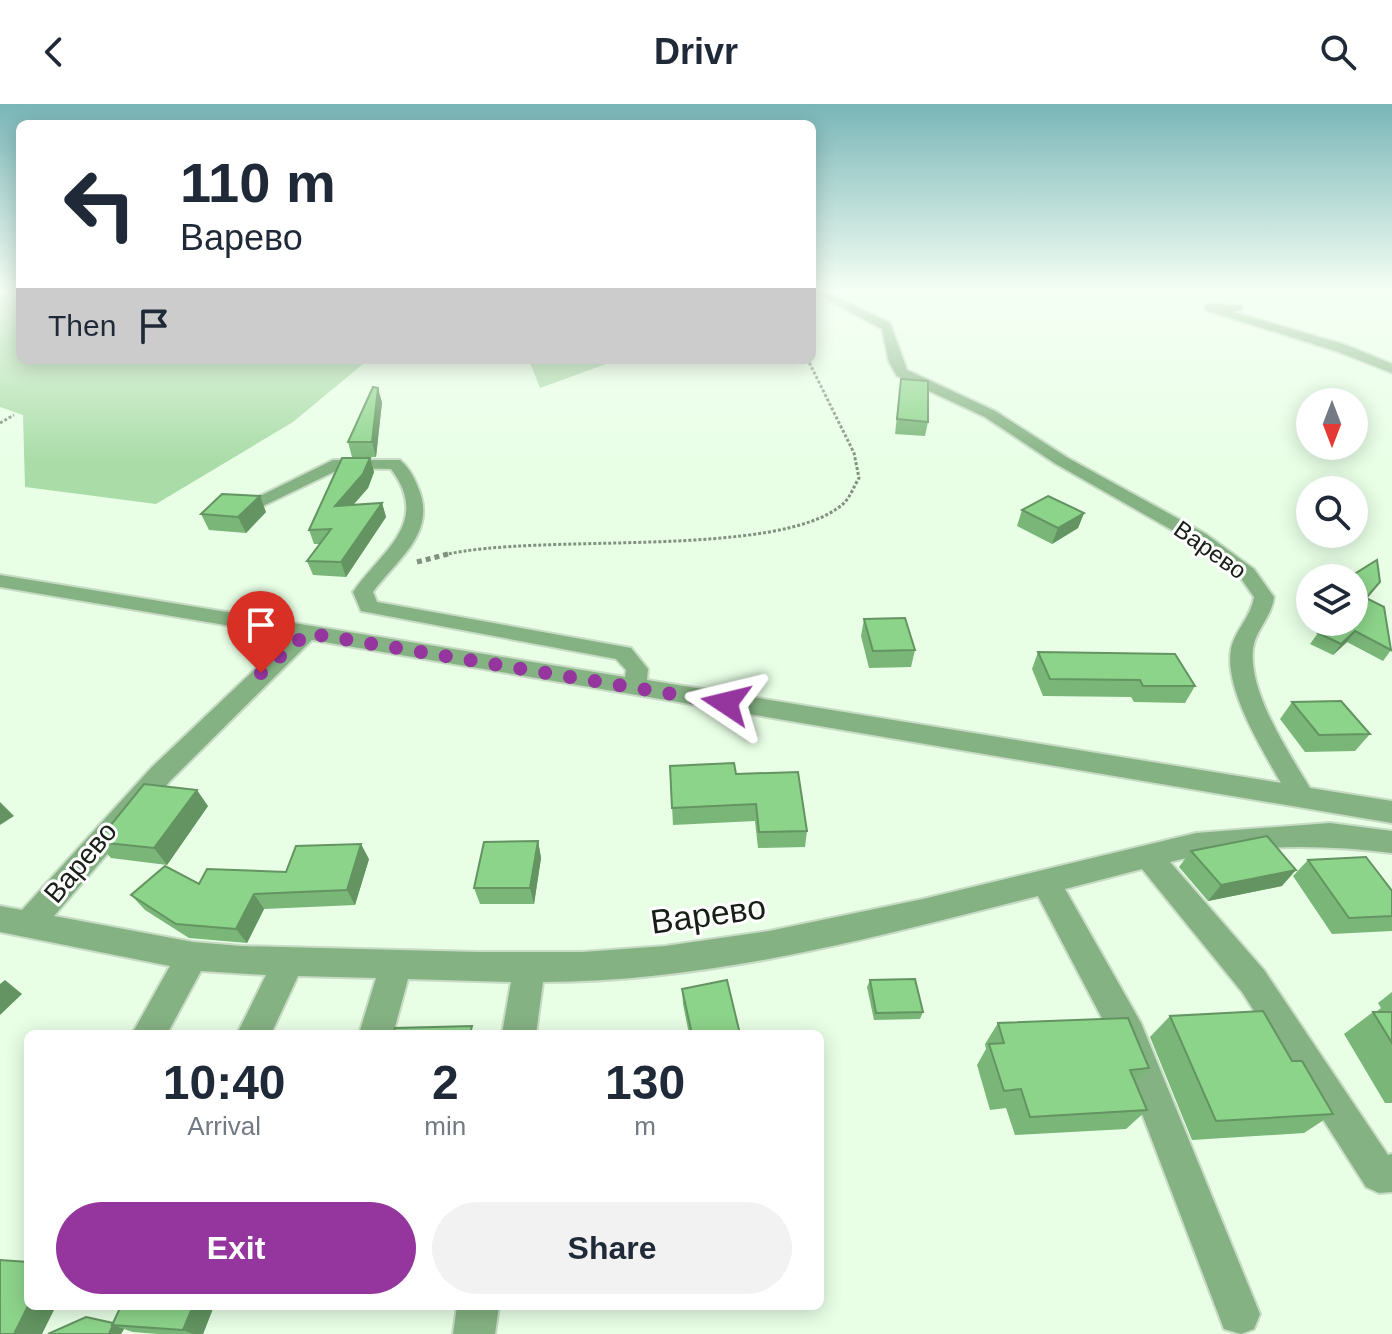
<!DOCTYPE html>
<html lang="en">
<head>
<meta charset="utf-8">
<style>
	:root { --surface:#fff; --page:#f2f2f3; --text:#1f2937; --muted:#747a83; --accent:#95369f }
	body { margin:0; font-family:Helvetica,sans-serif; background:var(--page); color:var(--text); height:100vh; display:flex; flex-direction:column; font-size:30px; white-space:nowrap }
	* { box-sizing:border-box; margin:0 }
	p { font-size:26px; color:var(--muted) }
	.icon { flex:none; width:44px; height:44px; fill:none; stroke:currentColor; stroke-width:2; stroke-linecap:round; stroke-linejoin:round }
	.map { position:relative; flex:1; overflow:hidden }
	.drawer { position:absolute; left:24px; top:926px; width:800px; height:280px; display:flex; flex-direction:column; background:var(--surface); border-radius:12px; box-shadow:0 4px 20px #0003 }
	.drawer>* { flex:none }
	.hud { position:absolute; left:16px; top:16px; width:800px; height:244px; border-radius:12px; box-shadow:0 4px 20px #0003; background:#fff; color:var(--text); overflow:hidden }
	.needle { width:52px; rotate:180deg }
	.controls { position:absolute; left:1296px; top:284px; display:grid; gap:16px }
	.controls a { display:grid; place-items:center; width:72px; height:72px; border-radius:50%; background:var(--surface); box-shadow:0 4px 20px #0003; font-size:40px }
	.pin { position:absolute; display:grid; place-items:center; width:68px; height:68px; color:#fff; margin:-82px -34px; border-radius:50% 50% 50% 0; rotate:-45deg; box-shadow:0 0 8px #0007 }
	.pin .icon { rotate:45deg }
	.me { position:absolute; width:88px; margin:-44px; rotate:280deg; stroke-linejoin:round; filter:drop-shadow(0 0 6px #0008) }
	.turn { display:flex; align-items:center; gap:28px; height:168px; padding:0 32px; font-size:36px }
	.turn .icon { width:104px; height:104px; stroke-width:2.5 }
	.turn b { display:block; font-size:56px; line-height:68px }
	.then { display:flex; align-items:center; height:76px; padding:0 32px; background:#0003; gap:16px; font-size:30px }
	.eta { display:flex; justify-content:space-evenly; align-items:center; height:136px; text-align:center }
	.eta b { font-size:48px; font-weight:700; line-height:56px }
	.cta { display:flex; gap:16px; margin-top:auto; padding:16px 32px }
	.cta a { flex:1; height:92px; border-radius:48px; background:var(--accent); color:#fff; font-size:32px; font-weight:700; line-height:92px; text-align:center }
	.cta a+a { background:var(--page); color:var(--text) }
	header { display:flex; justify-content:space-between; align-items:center; height:104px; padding:0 32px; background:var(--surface); font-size:36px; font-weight:700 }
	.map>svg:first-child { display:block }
	.green { fill:#a9dca7 }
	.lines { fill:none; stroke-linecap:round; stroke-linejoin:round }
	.minor-casing { stroke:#c7dbc5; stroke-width:4 }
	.path-far1 { stroke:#829180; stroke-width:3; stroke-dasharray:3 2; stroke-linecap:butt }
	.path { stroke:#829180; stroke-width:5; stroke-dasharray:5 4; stroke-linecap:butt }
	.minor { fill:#85b283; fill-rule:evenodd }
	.wall { fill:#79b678 }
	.shaded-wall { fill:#639461 }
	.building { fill:#8dd48b; stroke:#639461; stroke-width:2 }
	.route { stroke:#95369f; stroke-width:14; stroke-dasharray:0 25.2 }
	.labels { text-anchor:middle; stroke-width:6; stroke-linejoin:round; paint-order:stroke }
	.far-street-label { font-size:24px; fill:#171f16; stroke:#fff }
	.street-label { font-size:28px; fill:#171f16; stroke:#fff }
	.near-street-label { font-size:34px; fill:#171f16; stroke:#fff }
</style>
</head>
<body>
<header><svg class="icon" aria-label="back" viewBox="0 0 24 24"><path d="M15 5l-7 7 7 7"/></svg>Drivr<svg class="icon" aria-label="search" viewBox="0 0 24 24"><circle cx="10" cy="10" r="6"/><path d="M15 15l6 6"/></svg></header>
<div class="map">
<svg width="1392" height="1230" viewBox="0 0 1392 1230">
	<rect width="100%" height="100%" fill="#e8ffe6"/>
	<!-- green -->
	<g class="green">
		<polygon points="0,187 20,187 20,256 364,256 363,260 293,318 156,400 25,383 23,311 0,303"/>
		<polygon points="529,256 617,256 540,284"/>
	</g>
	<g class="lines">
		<defs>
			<g id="minor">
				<path d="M812 187H824L890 219 907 266 995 307 1068 354 1206 430 1254 465 1274 493C1272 513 1255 526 1253 545 1248 588 1289 649 1310 684L1392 697V719L312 536 170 677 54 812 193 838 241 842 478 848H582L665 842 769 827 923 795 1196 729 1330 719 1392 727V749C1320 740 1241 740 1170 758L1264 866 1388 1051 1392 1050V1088L1379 1089 1366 1083 1242 888 1142 765 1065 785 1141 919 1260 1210 1254 1225 1241 1230 1224 1225 1115 939 1038 792C876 833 711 878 543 878L536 930H502L511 878 408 875 393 930H359L376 874 298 872 271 930H237L266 871 201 867 167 930H132L170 862 0 828V802L22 806 152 663 290 532 0 483V471L625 573 626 566 616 555 361 507 353 488C381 447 432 419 391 365L342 364 261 403 255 404 246 399 333 356H400C408 363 413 371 417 381 439 428 398 454 373 488L377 498 631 544 648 565 647 576 1281 679C1262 645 1224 585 1231 545 1235 526 1251 513 1254 493L1240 473 1193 438 1056 360 985 313 897 272 889 258 882 225Z"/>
				<polygon points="1209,200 1242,202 1242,206 1233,208 1346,241 1392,260 1392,269 1336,247 1205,206 1205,202"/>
				<polygon points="457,1202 499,1202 495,1230 453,1230"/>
			</g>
		</defs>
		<!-- minor casing -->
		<use href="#minor" class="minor-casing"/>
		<!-- path-far1 -->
		<g class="path-far1">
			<polyline points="0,319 14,311"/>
			<path d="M444 451C538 428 779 456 843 400 850 394 854 382 859 374L854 349 808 256"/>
		</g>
		<!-- path -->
		<polyline class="path" points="417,458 452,449"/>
		<!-- minor -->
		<use href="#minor" class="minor"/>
	</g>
	<!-- wall -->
	<g class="wall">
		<polygon points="901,275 928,318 925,332 895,330"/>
		<polygon points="382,298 376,353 352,353 348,338"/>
		<polygon points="370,354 374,368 368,384 353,401 382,399 386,413 346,473 313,471 307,457 320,440 314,440 309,426"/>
		<polygon points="1022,406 1084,409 1078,424 1052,440 1017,422"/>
		<polygon points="266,408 246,429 209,426 201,410"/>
		<polygon points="1354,474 1380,478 1367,495 1391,546 1383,557 1347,538 1333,551 1310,540 1318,529 1326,522 1317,518 1354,518"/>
		<polygon points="1310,498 1310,514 1301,510"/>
		<polygon points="864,515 915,546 911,563 869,564 861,532"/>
		<polygon points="1038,548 1195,582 1185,599 1134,598 1131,593 1043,592 1032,565"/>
		<polygon points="1292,598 1370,630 1355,647 1305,648 1280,615"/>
		<polygon points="670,662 736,670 807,727 805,743 758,744 755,717 673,721"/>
		<polygon points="208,702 167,761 111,754 97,738"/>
		<polygon points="538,737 541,754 534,800 480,800 474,784"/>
		<polygon points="1191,747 1282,782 1208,797 1179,763"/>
		<polygon points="369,755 355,801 264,805 247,839 189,834 145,806 131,791"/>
		<polygon points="1308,756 1392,787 1392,827 1332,830 1293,772"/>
		<polygon points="870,876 923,908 920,915 874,916 867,883"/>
		<polygon points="682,885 740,930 689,930 683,900"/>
		<polygon points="1392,888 1392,999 1385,999 1344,930 1373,908 1376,908 1381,904 1378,899"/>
		<polygon points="1170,912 1292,957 1333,1010 1304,1029 1192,1036 1150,933"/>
		<polygon points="998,919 1149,964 1135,978 1147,1006 1126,1025 1015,1031 1006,1004 990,1006 977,961 986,945 985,940"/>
		<polygon points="121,1202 214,1202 203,1230 158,1230 133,1228 124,1225 121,1230 48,1230 113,1219"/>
	</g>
	<!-- shaded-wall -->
	<g class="shaded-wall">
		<polygon points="378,284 382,298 376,353 372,338"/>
		<polygon points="370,354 374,368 368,384 340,416 335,402"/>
		<polygon points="260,392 266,408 246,429 238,413"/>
		<polygon points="382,399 386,413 346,473 341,458"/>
		<polygon points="1084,409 1078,424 1052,440 1058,424"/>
		<polygon points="1355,527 1347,538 1333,551 1341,540"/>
		<polygon points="197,686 208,702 167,761 154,744"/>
		<polygon points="0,698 14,712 0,721"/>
		<polygon points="538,737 541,754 534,800 530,784"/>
		<polygon points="361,740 369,755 355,801 347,786"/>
		<polygon points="1296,766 1282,782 1208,797 1221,781"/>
		<polygon points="254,790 264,805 247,839 236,825"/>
		<polygon points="5,876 22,890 0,911 0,880"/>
		<polygon points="28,1202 56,1202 42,1230 14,1230"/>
		<polygon points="193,1202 214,1202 203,1230 193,1230 183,1226"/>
		<polygon points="113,1221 124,1225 121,1230 109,1230"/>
	</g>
	<!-- building -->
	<g class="building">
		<polygon points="901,275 928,277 928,318 897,315"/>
		<polygon points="373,283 378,284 372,338 348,338"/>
		<polygon points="342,354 370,354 363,370 335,402 382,399 341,458 307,457 331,425 309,426"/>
		<polygon points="222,390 260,392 238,413 201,410"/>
		<polygon points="1048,392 1084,409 1058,424 1022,406"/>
		<polygon points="1377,456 1380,478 1366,494 1384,503 1391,546 1355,527 1341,540 1318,529 1331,518 1354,518 1354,474 1348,474"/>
		<polygon points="905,514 915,546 873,547 864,515"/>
		<polygon points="1038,548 1175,550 1195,582 1143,582 1140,576 1050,575"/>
		<polygon points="1341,597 1370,630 1319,631 1292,598"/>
		<polygon points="734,659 736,670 798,668 807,727 759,728 756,700 672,704 670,662"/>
		<polygon points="144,680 197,686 154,744 97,738"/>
		<polygon points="1267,732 1296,766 1221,781 1191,747"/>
		<polygon points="538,737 530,784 474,784 484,738"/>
		<polygon points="361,740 347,786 254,790 236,825 176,820 131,791 165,762 199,780 207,765 286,768 296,742"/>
		<polygon points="1366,753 1392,787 1392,812 1349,814 1308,756"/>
		<polygon points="915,875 923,908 876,909 870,876"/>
		<polygon points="727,876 740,930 692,930 682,885"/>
		<polygon points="1263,907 1292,957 1302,957 1333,1010 1216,1017 1170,912"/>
		<polygon points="1373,908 1392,908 1392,939"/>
		<polygon points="1128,914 1149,964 1130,966 1147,1006 1030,1013 1021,985 1004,987 989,940 1004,939 998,919"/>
		<polygon points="472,922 470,930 393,930 395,924"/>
		<polygon points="246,927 341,928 340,930 245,930"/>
		<polygon points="0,1156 28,1158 28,1202 14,1230 0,1230"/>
		<polygon points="121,1202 193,1202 183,1226 112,1221"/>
		<polygon points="86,1213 113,1219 112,1221 113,1221 109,1230 48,1230"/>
	</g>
	<!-- sky -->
	<linearGradient id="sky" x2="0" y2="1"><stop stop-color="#79b6b8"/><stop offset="0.52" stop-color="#f5fff4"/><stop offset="1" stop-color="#f5fff4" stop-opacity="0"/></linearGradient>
	<rect width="1392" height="359" fill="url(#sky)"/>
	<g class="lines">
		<!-- route -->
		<polyline class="route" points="261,569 307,529 726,599"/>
	</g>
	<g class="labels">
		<!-- far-street labels -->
		<g class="far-street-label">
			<text transform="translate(1210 446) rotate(35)" y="8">Варево</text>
		</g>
		<!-- street labels -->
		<g class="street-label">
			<text transform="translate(80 758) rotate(-50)" y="10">Варево</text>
		</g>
		<!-- near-street labels -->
		<g class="near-street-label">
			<text transform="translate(708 810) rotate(-8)" y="12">Варево</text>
		</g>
	</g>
</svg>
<div class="controls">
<a><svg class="needle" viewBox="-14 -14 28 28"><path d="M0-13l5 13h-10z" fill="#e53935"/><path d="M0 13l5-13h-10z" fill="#747a83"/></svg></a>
<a><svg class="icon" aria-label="search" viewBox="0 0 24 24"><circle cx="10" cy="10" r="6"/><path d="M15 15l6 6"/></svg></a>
<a><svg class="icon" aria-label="layers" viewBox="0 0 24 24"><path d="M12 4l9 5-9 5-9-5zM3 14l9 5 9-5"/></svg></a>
</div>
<div class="pin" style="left:261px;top:569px;background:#d93025"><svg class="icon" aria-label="arrive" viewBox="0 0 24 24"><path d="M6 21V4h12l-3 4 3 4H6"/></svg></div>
<svg class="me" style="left:726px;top:599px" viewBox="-20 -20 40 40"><path d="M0-17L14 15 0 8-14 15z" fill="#95369f" stroke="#fff" stroke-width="4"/></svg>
<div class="hud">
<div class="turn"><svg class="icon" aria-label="left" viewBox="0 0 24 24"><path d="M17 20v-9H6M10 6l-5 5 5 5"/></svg><div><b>110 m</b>Варево</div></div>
<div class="then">Then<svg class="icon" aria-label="arrive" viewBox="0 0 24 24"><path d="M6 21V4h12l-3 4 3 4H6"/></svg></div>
</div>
<section class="drawer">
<div class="eta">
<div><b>10:40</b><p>Arrival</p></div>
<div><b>2</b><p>min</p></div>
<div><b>130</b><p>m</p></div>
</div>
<div class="cta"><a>Exit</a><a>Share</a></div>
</section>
</div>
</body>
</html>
